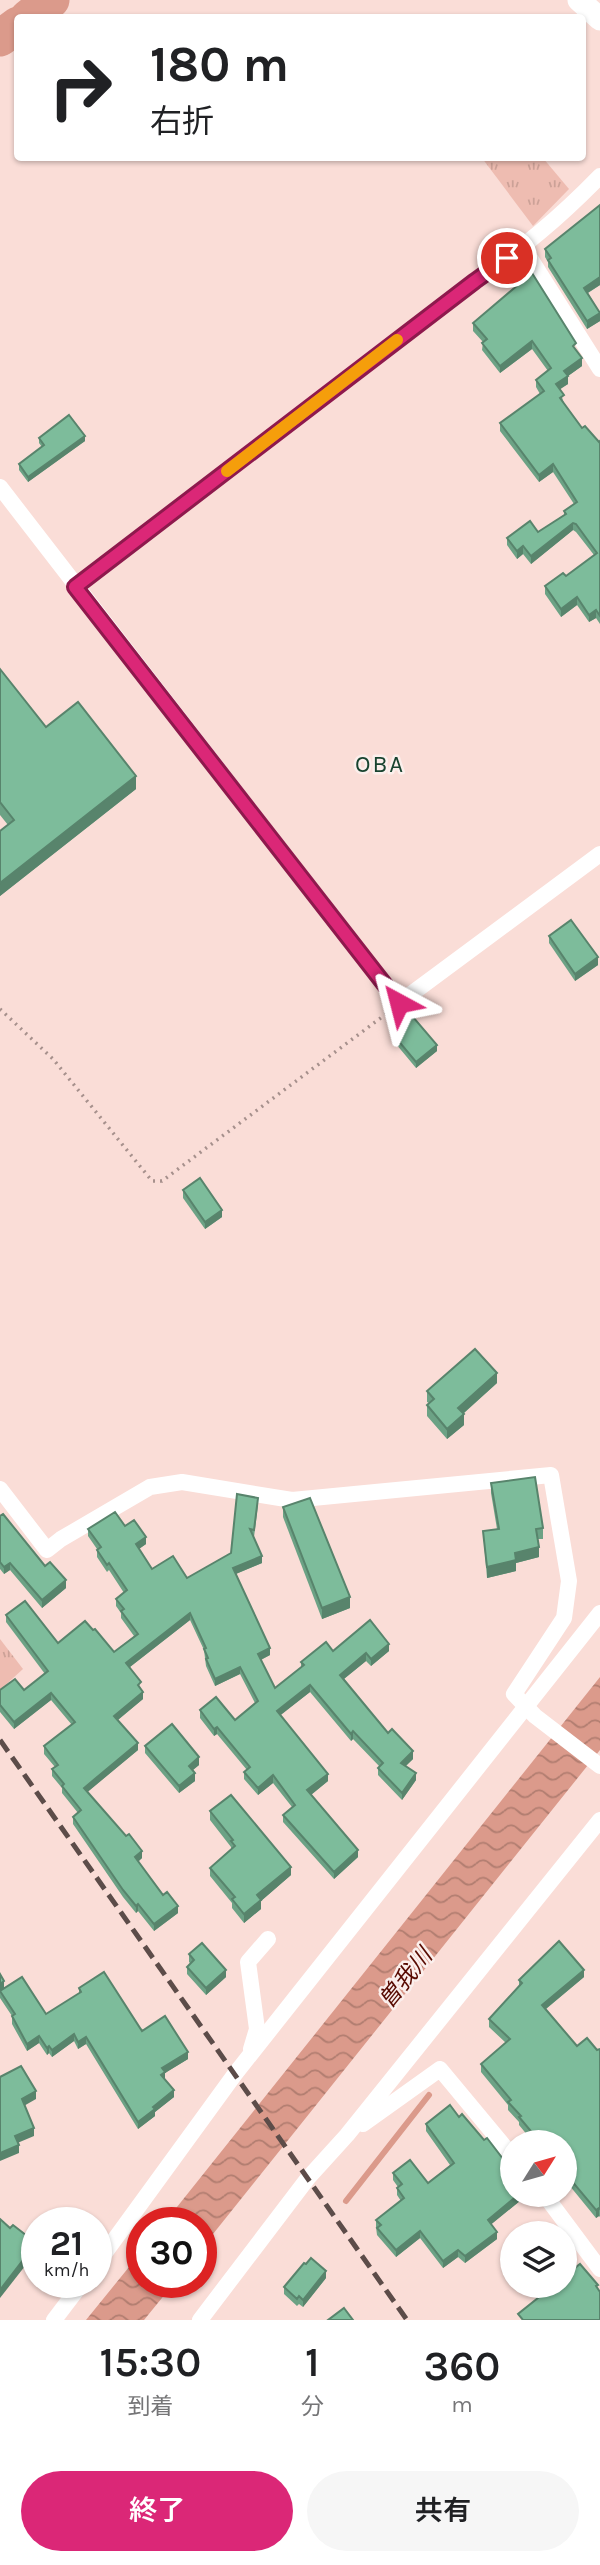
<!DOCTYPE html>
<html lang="ja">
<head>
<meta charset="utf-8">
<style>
	:root { --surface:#fff; --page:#f6f6f6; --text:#202124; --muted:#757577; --accent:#db2777 }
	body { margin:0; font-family:Karla,"Noto Sans JP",sans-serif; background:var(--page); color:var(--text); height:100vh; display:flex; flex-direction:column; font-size:26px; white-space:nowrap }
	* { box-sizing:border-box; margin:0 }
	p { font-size:23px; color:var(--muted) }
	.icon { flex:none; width:38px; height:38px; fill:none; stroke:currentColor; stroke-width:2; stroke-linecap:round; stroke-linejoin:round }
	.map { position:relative; height:2320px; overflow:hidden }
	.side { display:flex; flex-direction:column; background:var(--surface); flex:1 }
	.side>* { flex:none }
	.banner { position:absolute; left:14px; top:14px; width:572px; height:147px; border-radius:7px; box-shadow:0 2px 5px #0004; background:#fff; color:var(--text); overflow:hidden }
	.needle { width:46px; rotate:53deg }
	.tools { position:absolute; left:500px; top:2130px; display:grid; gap:14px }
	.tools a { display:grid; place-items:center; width:77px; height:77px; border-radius:50%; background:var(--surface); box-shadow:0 2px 5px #0004; font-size:35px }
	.speed { position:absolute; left:21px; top:2207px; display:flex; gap:14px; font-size:35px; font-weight:700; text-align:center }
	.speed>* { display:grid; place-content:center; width:91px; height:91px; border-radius:50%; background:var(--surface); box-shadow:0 2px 5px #0004; line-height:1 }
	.speed small { font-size:18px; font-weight:400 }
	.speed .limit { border:10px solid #d22; background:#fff; color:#111 }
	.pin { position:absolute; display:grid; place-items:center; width:60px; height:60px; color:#fff; margin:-30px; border:4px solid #fff; border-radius:50%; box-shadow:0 2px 7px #0007 }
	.me { position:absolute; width:77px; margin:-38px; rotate:322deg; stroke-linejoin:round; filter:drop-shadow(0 0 5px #0008) }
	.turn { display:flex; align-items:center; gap:24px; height:147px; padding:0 21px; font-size:32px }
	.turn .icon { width:91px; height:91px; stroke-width:2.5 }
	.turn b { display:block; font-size:49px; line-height:60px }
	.eta { display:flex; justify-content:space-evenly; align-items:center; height:119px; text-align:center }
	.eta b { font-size:42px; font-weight:600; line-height:49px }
	.action { display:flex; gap:14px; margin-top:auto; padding:14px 21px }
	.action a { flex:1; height:80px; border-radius:42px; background:var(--accent); color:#fff; font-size:28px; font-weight:600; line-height:80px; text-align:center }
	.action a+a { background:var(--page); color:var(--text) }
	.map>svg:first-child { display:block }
	.grass { fill:url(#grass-tufts) }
	.water { fill:url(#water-waves) }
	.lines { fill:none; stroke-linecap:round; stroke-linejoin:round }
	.stream { stroke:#db9a8b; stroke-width:6 }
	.river { stroke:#db9a8b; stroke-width:37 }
	.path { stroke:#a6908c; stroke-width:3.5; stroke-dasharray:2 5; stroke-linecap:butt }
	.street { stroke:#fff; stroke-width:16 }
	.secondary { stroke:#fff; stroke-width:23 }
	.rail { stroke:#5c4c49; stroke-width:5; stroke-dasharray:14 7; stroke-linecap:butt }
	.wall { fill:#6ca285 }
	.shaded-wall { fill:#58846c }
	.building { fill:#7dbc9b; stroke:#58846c; stroke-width:2 }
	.route-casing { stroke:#8e194d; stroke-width:18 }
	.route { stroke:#db2777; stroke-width:12 }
	.slow { stroke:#f59e0b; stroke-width:12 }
	.labels { text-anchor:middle; stroke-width:5; stroke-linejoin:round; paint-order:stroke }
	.water-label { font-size:23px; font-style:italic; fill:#580a00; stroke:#fbefec }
	.quarter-label { font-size:24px; letter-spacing:2px; fill:#18432f; stroke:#fbefec }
</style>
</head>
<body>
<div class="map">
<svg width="600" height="2320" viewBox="0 0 600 2320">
	<defs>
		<pattern id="grass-tufts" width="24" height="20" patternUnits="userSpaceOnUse" patternTransform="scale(1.75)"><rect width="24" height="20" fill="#eebcb1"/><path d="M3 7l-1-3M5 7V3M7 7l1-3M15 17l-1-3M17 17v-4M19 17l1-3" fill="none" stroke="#cca197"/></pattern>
		<pattern id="water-waves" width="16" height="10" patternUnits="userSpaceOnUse" patternTransform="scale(1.75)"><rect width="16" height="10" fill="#db9a8b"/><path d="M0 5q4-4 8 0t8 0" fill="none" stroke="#b17d70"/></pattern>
	</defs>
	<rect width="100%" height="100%" fill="#faddd7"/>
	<!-- grass -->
	<g class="grass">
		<polygon points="482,158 543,158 569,189 533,226"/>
		<polygon points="0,1639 23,1669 0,1690"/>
	</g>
	<!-- water -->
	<g class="water">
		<polygon points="600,1677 600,1750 201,2249 201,2222 165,2222"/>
		<polygon points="142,2251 142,2282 175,2282 144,2320 86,2320"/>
	</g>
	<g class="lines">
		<!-- stream -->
		<polyline class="stream" points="346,2201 429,2095"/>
		<!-- river -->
		<g class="river">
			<polyline points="28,18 51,0"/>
			<polyline points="0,38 18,25"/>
		</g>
		<!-- path -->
		<polyline class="path" points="0,1009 53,1059 152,1181 162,1181 386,1014"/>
		<!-- street -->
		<g class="street">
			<polyline points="523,247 600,369"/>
			<polyline points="0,487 399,1003 600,854"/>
			<path d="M75 587 475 281C523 248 559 218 600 176"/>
			<polyline points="0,1489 47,1550 61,1539 150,1487 182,1482 292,1500 551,1475 569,1581 564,1618 514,1694 535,1716 600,1766"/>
			<polyline points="251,2049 257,2029 248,1962 268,1939"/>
			<polyline points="363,2124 440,2069 513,2157"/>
			<polyline points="544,2194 600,2269"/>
			<polyline points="96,2265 235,2074 600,1613"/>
			<polyline points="54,2320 83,2282"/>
			<polyline points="200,2320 308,2178 347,2135 600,1820"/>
		</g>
		<!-- secondary -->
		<polyline class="secondary" points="579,0 600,19"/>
		<!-- rail -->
		<polyline class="rail" points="0,1740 407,2320"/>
	</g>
	<!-- wall -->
	<g class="wall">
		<polygon points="600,205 600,285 588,293 600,313 600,321 587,329 548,267 548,262 545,257 545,249"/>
		<polygon points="473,323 576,350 582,366 568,376 568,384 559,389 564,403 582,428 599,442 600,441 600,624 596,618 589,622 577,605 561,617 545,594 545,586 566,576 594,555 576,532 573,530 531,564 523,554 517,559 507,545 507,538 538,532 564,515 564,511 574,504 553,472 539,482 500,431 500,423 540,394 536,387 536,380 548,371 532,349 500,373 482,350 483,342 473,331"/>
		<polygon points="39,438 85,441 28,482 19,470 19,464 42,447 39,443"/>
		<polygon points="0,669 46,727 136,789 0,896 0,831 8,825 0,815"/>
		<polygon points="549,936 598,965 575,981 549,943"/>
		<polygon points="389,1024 437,1051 416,1068 396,1044 396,1039 389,1030"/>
		<polygon points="183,1190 222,1217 205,1229 183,1198"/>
		<polygon points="497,1383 463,1414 464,1425 447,1439 427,1416 427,1405 429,1403 427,1402 427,1391"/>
		<polygon points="491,1483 543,1528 543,1539 538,1539 539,1557 516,1563 516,1571 487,1578 483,1531 497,1529 491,1493"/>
		<polygon points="258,1505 254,1537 262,1563 236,1574 270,1655 261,1660 275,1688 301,1667 301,1662 333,1651 389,1651 371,1666 366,1661 344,1679 388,1733 413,1759 406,1766 416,1780 402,1800 378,1775 378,1768 380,1767 353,1739 351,1741 310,1692 280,1715 328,1781 311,1795 358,1857 334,1879 283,1822 283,1815 292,1807 273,1783 258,1795 244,1779 244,1772 247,1770 217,1734 214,1736 200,1718 200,1710 235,1720 255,1703 240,1674 215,1686 206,1666 204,1650 190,1620 130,1667 141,1689 143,1699 118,1720 138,1750 87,1792 142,1858 138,1862 178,1913 154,1931 138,1911 136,1913 123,1897 73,1824 73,1817 78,1813 62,1793 62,1788 52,1776 52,1769 55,1767 44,1754 44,1746 72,1725 51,1700 14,1729 0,1712 0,1690 24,1690 45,1674 6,1622 6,1615 58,1643 93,1630 114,1652 134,1636 121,1618 121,1613 116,1606 116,1599 124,1593 109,1570 107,1572 97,1557 97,1549 88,1536 88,1529 125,1526 146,1544 139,1549 152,1569 187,1578 231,1553"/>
		<polygon points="283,1507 350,1608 322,1619 283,1517"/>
		<polygon points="0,1516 45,1566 66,1588 42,1608 10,1570 4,1574 0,1569"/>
		<polygon points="145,1746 199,1765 193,1770 195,1781 179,1793 145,1753"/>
		<polygon points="210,1811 291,1875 261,1901 261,1909 244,1923 232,1908 232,1903 210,1876 210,1868 231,1849 231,1847 210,1820"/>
		<polygon points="189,1954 226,1977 206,1995 187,1974 187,1967 191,1964 189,1962"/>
		<polygon points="0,1974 4,1988 46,2014 79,1994 79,1988 188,2059 165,2073 165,2079 174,2097 155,2112 155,2116 138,2129 86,2044 78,2049 74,2041 52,2057 49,2053 47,2055 39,2043 27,2051 12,2024 12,2016 0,1998"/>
		<polygon points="584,1977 546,2009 577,2046 597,2050 600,2049 600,2217 599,2216 596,2218 565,2180 565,2142 533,2142 519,2125 519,2122 508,2110 508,2105 481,2072 481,2064 506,2043 489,2027 489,2019 519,1987 519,1980"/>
		<polygon points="459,2117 526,2194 526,2196 491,2224 497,2239 465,2263 458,2257 443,2268 420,2238 396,2257 377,2235 376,2227 376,2220 401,2201 397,2195 397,2188 398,2187 393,2180 393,2173 428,2183 450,2165 426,2131 426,2124"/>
		<polygon points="326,2278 303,2307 299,2304 297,2306 284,2294 284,2287"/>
	</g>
	<!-- shaded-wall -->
	<g class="shaded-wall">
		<polygon points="600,277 600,285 584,295 584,288"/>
		<polygon points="600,313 600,321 587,329 587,321"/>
		<polygon points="532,341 532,349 500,373 500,366"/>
		<polygon points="582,358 582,366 568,376 568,384 556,392 556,384 564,371"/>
		<polygon points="85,436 85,441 28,482 28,477"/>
		<polygon points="553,464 553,472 539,482 539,475"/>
		<polygon points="573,523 573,530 531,564 531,556"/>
		<polygon points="523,546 523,554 517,559 517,551"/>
		<polygon points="577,597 577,605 561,617 561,609"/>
		<polygon points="596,610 596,618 589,622 589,615"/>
		<polygon points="136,776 136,789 0,896 0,883"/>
		<polygon points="598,957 598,965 575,981 575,974"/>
		<polygon points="437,1045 437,1051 416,1068 416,1062"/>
		<polygon points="222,1210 222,1217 205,1229 205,1222"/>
		<polygon points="497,1373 497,1383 458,1418 458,1408"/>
		<polygon points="464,1414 464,1425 447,1439 447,1429"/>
		<polygon points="146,1537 146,1544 136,1551 136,1544"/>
		<polygon points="539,1547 539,1557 516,1563 516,1571 487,1578 487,1567 515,1553"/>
		<polygon points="262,1556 262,1563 233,1575 233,1568"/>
		<polygon points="10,1563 10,1570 4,1574 4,1567"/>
		<polygon points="66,1580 66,1588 42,1608 42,1600"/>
		<polygon points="350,1597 350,1608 322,1619 322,1608"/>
		<polygon points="190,1613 190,1620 126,1670 126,1663"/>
		<polygon points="389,1644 389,1651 371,1666 371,1659"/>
		<polygon points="270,1648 270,1655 258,1661 258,1654"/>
		<polygon points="366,1653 366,1661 340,1682 340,1675"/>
		<polygon points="240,1667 240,1674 215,1686 215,1679"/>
		<polygon points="310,1685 310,1692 277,1718 277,1711"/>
		<polygon points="143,1692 143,1699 114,1723 114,1716"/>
		<polygon points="51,1693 51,1700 14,1729 14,1722"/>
		<polygon points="217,1727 217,1734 214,1736 214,1729"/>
		<polygon points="353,1731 353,1739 351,1741 351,1734"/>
		<polygon points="138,1743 138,1750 84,1795 84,1788"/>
		<polygon points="413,1751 413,1759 401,1770 401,1763"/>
		<polygon points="199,1757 199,1765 189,1773 189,1766"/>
		<polygon points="195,1773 195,1781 179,1793 179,1786"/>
		<polygon points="416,1773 416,1780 402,1800 402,1793"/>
		<polygon points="328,1774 328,1781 307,1798 307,1790"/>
		<polygon points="273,1775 273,1783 258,1795 258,1788"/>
		<polygon points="358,1850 358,1857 334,1879 334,1872"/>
		<polygon points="142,1851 142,1858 135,1864 135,1857"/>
		<polygon points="291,1867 291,1875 261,1901 261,1909 244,1923 244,1914 257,1895"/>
		<polygon points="138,1904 138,1911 136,1913 136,1906"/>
		<polygon points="178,1906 178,1913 154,1931 154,1924"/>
		<polygon points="226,1970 226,1977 206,1995 206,1988"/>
		<polygon points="584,1970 584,1977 542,2012 542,2005"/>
		<polygon points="4,1981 4,1988 0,1991 0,1984"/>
		<polygon points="74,2034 74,2041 52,2057 52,2050"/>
		<polygon points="39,2036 39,2043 27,2051 27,2044"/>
		<polygon points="86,2037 86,2044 78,2049 78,2042"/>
		<polygon points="49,2046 49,2053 47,2055 47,2048"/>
		<polygon points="188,2052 188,2059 165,2073 165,2079 161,2082 162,2068"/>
		<polygon points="174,2090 174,2097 155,2112 155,2116 138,2129 138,2122 153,2107"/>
		<polygon points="36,2091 36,2099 22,2107 22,2099"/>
		<polygon points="34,2128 34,2136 15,2144 15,2136"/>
		<polygon points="19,2145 19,2153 0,2161 0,2153"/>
		<polygon points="519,2194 526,2194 526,2196 488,2227 488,2220"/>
		<polygon points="599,2208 599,2216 596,2218 596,2210"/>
		<polygon points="420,2231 420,2238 396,2257 396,2250"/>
		<polygon points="497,2232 497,2239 465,2263 465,2256"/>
		<polygon points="36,2243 36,2252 0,2298 0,2290"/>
		<polygon points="458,2250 458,2257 443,2268 443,2261"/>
		<polygon points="326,2271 326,2278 303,2307 303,2300"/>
	</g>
	<!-- building -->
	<g class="building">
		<polygon points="600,205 600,277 584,288 600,313 587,321 548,260 551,258 545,249"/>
		<polygon points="532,273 576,343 573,346 582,358 564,371 568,376 556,384 564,395 560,398 582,428 585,426 599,442 600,441 600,616 596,610 589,615 577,597 561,609 545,586 563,573 566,576 597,553 576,524 573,523 531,556 523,546 517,551 507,538 530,521 538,532 566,514 564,511 577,502 553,464 539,475 500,423 544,391 536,380 551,368 532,341 500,366 482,343 487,339 473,323"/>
		<polygon points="69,415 85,436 28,477 19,464 44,445 39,438"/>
		<polygon points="0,669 46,727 78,702 136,776 0,883 0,831 14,820 0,802"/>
		<polygon points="571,920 598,957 575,974 549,936"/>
		<polygon points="407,1010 437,1045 416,1062 396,1038 399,1036 389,1024"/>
		<polygon points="200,1178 222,1210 205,1222 183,1190"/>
		<polygon points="475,1349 497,1373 458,1408 464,1414 447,1429 427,1405 434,1399 427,1391"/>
		<polygon points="535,1477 543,1528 536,1529 539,1547 515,1553 516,1560 487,1567 483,1531 499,1529 491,1483"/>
		<polygon points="237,1494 258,1498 254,1530 250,1529 262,1556 233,1568 270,1648 258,1654 275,1688 304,1665 301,1662 326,1642 333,1651 370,1620 389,1644 371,1659 366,1653 340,1675 388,1733 392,1729 413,1751 401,1763 416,1773 402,1793 378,1768 383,1763 353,1731 351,1734 310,1685 277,1711 328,1774 307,1790 358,1850 334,1872 283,1815 295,1805 273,1775 258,1788 244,1772 250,1767 217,1727 214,1729 200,1710 216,1697 235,1720 258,1701 240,1667 215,1679 206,1659 208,1658 204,1649 206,1648 190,1613 126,1663 141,1682 138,1685 143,1692 114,1716 138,1743 84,1788 126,1836 129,1834 142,1851 135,1857 163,1895 167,1892 178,1906 154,1924 138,1904 136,1906 123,1890 73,1817 81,1810 62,1786 64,1784 52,1769 58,1765 44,1746 75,1722 51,1693 14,1722 0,1705 0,1690 15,1679 24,1690 48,1671 6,1615 25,1601 58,1643 85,1621 93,1630 95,1629 114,1652 138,1634 121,1611 124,1609 116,1599 127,1590 109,1563 107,1565 97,1550 101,1547 88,1529 115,1512 125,1526 134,1520 146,1537 136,1544 152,1569 173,1556 187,1578 231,1553"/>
		<polygon points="310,1498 350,1597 322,1608 283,1507"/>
		<polygon points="3,1514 45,1566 50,1562 66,1580 42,1600 10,1563 4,1567 0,1562 0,1516"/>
		<polygon points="172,1724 199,1757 189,1766 195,1773 179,1786 145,1746"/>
		<polygon points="231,1795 291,1867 257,1895 261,1900 244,1914 232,1899 235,1897 210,1868 235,1846 231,1841 233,1840 210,1811"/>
		<polygon points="559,1941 584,1970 542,2005 577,2046 587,2038 597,2050 600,2049 600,2209 599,2208 596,2210 565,2173 565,2142 540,2142 519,2117 521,2116 508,2102 511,2100 481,2064 510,2039 489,2019 522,1983 519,1980"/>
		<polygon points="202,1943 226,1970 206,1988 187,1967 194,1960 189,1954"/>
		<polygon points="104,1972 142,2031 165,2016 188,2052 162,2068 165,2072 161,2075 174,2090 153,2107 155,2109 138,2122 86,2037 78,2042 74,2034 52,2050 49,2046 47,2048 39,2036 27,2044 12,2016 15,2014 0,1991 22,1977 46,2014 81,1992 79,1988"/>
		<polygon points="0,1974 4,1981 0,1984"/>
		<polygon points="21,2066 36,2091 22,2099 34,2128 15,2136 19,2145 0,2153 0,2077"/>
		<polygon points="450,2105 459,2117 462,2114 484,2140 487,2138 513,2172 513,2194 519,2194 488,2220 497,2232 465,2256 458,2250 443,2261 420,2231 396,2250 377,2228 381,2225 376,2220 404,2198 397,2188 402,2184 393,2173 410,2160 428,2183 454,2163 426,2124"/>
		<polygon points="0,2219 10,2228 13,2225 36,2243 0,2290"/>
		<polygon points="311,2258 326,2271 303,2300 299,2296 297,2299 284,2287 304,2263 306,2264"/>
		<polygon points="580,2264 598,2285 596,2286 600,2292 600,2320 523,2320 518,2314 553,2286 565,2286 565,2276"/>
		<polygon points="344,2308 353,2320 328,2320"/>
	</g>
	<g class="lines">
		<defs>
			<polyline id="route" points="399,1003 75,587 475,281 507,258"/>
		</defs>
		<!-- route casing -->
		<use href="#route" class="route-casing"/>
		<!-- route -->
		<use href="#route" class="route"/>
		<!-- slow -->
		<polyline class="slow" points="227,471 397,340"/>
	</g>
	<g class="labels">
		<!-- water labels -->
		<g class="water-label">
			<text transform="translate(405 1978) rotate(-51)" y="8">曽我川</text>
		</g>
		<!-- quarter labels -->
		<g class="quarter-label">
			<text x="380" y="772">OBA</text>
		</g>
	</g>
</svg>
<div class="tools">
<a><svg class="needle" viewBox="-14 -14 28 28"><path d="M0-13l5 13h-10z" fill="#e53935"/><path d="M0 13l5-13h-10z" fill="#757577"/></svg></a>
<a><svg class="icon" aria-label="layers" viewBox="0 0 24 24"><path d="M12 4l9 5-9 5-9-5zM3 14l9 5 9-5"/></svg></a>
</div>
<div class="speed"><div>21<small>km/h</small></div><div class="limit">30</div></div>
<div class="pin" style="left:507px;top:258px;background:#d93025"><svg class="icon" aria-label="arrive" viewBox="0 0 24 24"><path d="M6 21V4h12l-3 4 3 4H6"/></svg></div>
<svg class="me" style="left:399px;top:1003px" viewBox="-20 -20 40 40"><path d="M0-17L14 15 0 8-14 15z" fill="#db2777" stroke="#fff" stroke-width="4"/></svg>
<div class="banner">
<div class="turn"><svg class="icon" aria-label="right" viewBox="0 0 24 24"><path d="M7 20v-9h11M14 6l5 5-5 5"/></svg><div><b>180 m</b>右折</div></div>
</div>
</div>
<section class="side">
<div class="eta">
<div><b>15:30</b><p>到着</p></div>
<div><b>1</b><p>分</p></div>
<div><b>360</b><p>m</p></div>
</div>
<div class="action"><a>終了</a><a>共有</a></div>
</section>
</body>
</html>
